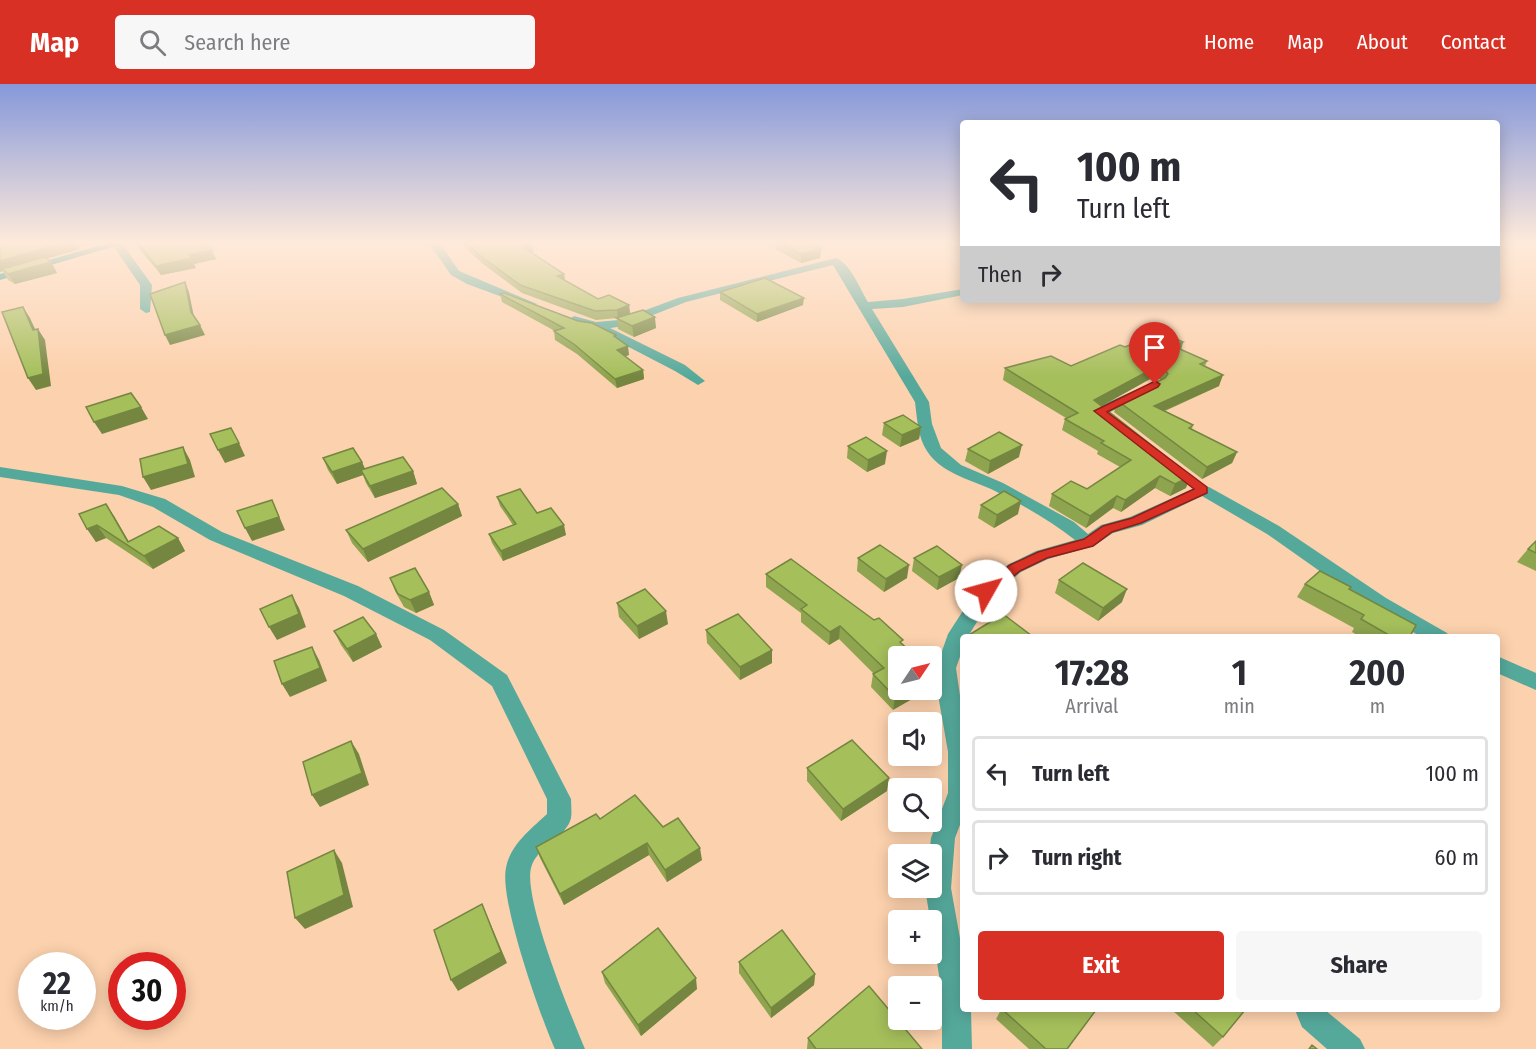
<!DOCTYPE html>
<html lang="en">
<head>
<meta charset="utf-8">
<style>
	:root { --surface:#fff; --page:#f7f7f7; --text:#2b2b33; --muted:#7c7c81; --line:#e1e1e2; --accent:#d93025 }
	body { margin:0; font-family:"Fira Sans Condensed",sans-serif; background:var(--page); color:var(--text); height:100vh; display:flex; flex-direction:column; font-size:22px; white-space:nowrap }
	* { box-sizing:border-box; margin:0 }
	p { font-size:20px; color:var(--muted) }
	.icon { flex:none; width:33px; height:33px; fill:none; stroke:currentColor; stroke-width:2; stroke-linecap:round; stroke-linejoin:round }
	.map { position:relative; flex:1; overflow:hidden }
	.side { position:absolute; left:960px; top:550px; width:540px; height:378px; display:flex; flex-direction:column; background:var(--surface); border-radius:6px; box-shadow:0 3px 15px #0003 }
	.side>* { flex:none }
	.top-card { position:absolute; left:960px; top:36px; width:540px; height:183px; border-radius:6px; box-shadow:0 3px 15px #0003; background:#fff; color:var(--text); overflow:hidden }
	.needle { width:39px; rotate:55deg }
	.controls { position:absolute; left:888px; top:562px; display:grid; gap:12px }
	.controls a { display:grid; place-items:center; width:54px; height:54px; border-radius:6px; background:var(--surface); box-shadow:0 3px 15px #0003; font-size:30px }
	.speed { position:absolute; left:18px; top:868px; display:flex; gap:12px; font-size:30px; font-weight:700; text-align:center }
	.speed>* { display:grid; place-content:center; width:78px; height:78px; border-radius:50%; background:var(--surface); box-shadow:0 3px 15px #0003; line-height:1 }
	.speed small { font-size:15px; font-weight:400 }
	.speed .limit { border:9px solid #d22; background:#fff; color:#111 }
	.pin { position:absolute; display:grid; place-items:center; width:51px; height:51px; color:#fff; margin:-62px -26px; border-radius:50% 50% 50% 0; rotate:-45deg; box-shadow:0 0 6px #0007 }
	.pin .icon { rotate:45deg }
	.me { position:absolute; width:66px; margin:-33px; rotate:52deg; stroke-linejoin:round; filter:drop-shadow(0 0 4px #0008) }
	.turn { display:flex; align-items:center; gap:21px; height:126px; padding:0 18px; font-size:27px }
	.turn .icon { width:78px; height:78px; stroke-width:2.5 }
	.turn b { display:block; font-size:42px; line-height:51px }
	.then { display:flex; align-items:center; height:57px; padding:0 18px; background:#0003; gap:12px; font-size:22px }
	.eta { display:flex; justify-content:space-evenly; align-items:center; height:102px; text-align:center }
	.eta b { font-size:36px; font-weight:700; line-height:42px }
	.primary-button { display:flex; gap:12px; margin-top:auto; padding:12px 18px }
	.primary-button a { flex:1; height:69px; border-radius:6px; background:var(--accent); color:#fff; font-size:24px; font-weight:700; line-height:69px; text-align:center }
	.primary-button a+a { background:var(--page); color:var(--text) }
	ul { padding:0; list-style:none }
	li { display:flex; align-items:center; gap:18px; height:75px; margin:0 12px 9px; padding:0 6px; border:3px solid var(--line); border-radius:6px }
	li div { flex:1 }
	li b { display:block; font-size:22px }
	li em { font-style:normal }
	header { display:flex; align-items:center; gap:36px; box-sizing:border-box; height:84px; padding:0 30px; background:var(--accent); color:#fff }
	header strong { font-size:28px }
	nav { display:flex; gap:33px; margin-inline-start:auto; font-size:21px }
	.search { width:420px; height:54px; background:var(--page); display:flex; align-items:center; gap:15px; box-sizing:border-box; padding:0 21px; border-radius:6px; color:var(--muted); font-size:22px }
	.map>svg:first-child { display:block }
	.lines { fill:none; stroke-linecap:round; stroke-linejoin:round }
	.minor { fill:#55a99b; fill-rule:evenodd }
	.secondary { fill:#008b7c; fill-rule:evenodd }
	.wall { fill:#8ea44e }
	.shaded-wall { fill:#748640 }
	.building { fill:#a5bf5b; stroke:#748640; stroke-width:1.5 }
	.route { fill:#d93025; stroke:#8d1f18; stroke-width:1.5 }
</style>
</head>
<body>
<header>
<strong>Map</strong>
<div class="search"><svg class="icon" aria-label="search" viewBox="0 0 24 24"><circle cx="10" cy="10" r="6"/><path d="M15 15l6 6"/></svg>Search here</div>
<nav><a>Home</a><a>Map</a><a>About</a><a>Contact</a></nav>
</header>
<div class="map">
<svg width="1536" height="965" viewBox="0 0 1536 965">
	<rect width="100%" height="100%" fill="#fcd1ad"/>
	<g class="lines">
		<!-- minor -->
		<g class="minor">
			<polygon points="113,158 121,158 152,201 150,228 146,229 140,225 140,201 112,160"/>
			<polygon points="428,158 439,158 459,187 537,220 531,224 527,222 467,200 451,191"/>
			<path d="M836 174C851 180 860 205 868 218L903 215 963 205V211L903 223 872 225 929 318 932 340 941 364 961 381 1003 399 1074 438 1088 450 1101 441 1130 433 1197 403H1209L1279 442 1386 514 1447 549 1450 554H1423L1372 524 1267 450 1202 412 1142 441 1113 449 1094 462 1048 475 1021 488 993 512 967 554H963V564L956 584 963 632V733L955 754 951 804 963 871V926H971L972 965H942V910L925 804H932V771H929L931 754 948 709V668L937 605 936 584 948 550 979 502 1009 480 1036 467 1075 456C1050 436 1019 419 991 405 969 395 941 389 927 367 918 354 917 334 915 318L833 181 686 218 625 242 610 244 685 281 705 297 698 301 675 287 594 245 570 239 568 236 574 232 596 238 619 236 678 214Z"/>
			<polygon points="1140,304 1147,308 1145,311 1110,328 1121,338 1119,341 1109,341 1093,327 1095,324"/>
			<path d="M0 383 122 402 165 415 222 448 358 502 444 546 507 591 571 715C571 721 572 728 571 734 567 753 536 763 531 784 523 815 571 932 585 965H555C540 932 499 815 506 784 510 761 531 745 547 730V715L492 602 430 556 344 512 210 456 153 423 119 411 0 393Z"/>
			<polygon points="1497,572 1536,589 1536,606 1497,589"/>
			<polygon points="1295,926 1325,926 1360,955 1365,965 1327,965 1302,943"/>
		</g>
		<!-- secondary -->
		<polygon class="secondary" points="112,158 129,158 0,196 0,190"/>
	</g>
	<!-- wall -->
	<g class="wall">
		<polygon points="0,158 80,165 46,175 51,178 57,189 15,200 8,196 3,187 0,188"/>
		<polygon points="136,158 211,158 207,159 216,175 194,180 196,184 161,191 140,166"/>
		<polygon points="459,158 528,158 532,161 533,168 532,169 564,190 565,196 598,215 629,221 630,230 656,244 634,253 618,245 617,234 596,236 522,209 483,180"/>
		<polygon points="775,158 811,158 821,165 820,174 801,179 775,165"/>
		<polygon points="720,208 803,221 757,238 720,216"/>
		<polygon points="500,210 617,254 629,271 625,272 643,286 644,295 617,304 577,270 555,256 554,247 555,247 502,218"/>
		<polygon points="1183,258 1181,266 1207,277 1205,282 1219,302 1165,327 1193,341 1192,345 1237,368 1232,379 1202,395 1114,328 1118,317 1161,296 1160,295 1150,295 1101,322 1186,404 1170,412 1155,404 1121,428 1113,424 1086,444 1049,422 1052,410 1087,405 1120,383 1097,370 1098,367 1062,346 1065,335 1066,334 1003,296 1005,284 1071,282 1125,263"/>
		<polygon points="884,339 921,343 919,355 900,363 882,351"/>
		<polygon points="848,362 885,380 867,388 847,374"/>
		<polygon points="968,365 1019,373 988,390 965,377"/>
		<polygon points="323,374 362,378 365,385 413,387 417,400 375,414 366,399 363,391 337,400 328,386"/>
		<polygon points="497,413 537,429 566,451 503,477 492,459 489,450 513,441 500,422"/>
		<polygon points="458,420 462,432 368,478 352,459 346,446"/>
		<polygon points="981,421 1018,430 994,444 978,434"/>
		<polygon points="79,430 114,432 129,458 178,454 185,467 153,485 106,454 96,458"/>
		<polygon points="1536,457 1536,487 1517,478 1528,465"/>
		<polygon points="858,474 907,494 884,508 857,487"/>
		<polygon points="914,474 959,494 937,506 912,487"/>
		<polygon points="766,490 903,560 898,606 893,626 871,603 873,590 874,590 839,555 829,561 801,538 801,529 766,503"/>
		<polygon points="390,494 429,508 434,521 416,529 404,523 395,507"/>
		<polygon points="1059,496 1122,518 1098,537 1055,509"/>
		<polygon points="1305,500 1350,505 1409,554 1362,554 1352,548 1354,544 1297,513"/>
		<polygon points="617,519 668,540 639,555 619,533"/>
		<polygon points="706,546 772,566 772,579 740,596 707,559"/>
		<polygon points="334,547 376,550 382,563 353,578 341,561"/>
		<polygon points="807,684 887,707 841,737 807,697"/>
		<polygon points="600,735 663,743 702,776 667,798 649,771 564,821 540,774 536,763"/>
		<polygon points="739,878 815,890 814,901 771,934 739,889"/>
		<polygon points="602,888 697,905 641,952 605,899"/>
		<polygon points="1001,926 1096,926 1068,965 1029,965 996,935"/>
		<polygon points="1172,926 1245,926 1223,953 1213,963"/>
		<polygon points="808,954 922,965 807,965"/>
	</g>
	<!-- shaded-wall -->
	<g class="shaded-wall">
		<polygon points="67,158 78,158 80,165 4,187 2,185 3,187 0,188 0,177"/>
		<polygon points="532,161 533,168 525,170 523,163"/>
		<polygon points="821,165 820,174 801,179 801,170"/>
		<polygon points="212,166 216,175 194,180 196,184 161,191 156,182 189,171"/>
		<polygon points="51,178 57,189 15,200 8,190"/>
		<polygon points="564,190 565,198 557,192"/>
		<polygon points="185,198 189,208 195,238 191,228"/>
		<polygon points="804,214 803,221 757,238 757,230"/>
		<polygon points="629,221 630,230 618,234 617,226"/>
		<polygon points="23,223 30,234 39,254 38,245 45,256 51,302 36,306 28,294 33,246"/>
		<polygon points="655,233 656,244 634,253 632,242"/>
		<polygon points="200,241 205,251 170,261 165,251"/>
		<polygon points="1183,258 1180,269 1173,262"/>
		<polygon points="628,262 629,271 618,275 617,266"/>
		<polygon points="1154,284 1150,295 1091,328 1094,316"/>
		<polygon points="643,286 644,295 617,304 615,295"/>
		<polygon points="1223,291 1219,302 1150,333 1154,322"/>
		<polygon points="141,323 148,335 102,350 94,338"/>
		<polygon points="921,343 919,355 900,363 902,351"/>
		<polygon points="239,359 245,372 225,379 218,366"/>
		<polygon points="1022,361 1019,373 988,390 990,377"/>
		<polygon points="183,363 190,376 195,393 151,406 143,393"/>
		<polygon points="887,367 885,380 867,388 868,376"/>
		<polygon points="1237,368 1232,379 1202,395 1207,383"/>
		<polygon points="362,378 367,390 361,386 363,391 337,400 332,388"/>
		<polygon points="413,387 417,400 375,414 370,402"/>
		<polygon points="1160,392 1155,404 1121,428 1125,416"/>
		<polygon points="1191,392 1186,404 1170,412 1175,400"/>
		<polygon points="1117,412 1113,424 1086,444 1090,432"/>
		<polygon points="272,416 285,446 252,457 245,444"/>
		<polygon points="1021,417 1018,430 994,444 997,431"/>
		<polygon points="106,420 114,432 133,465 132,464"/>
		<polygon points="458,420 462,432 368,478 363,465"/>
		<polygon points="97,441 106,454 96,458 87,445"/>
		<polygon points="564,441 566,451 503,477 501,467"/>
		<polygon points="178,454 185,467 153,485 144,472"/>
		<polygon points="909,481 907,494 884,508 886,495"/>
		<polygon points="962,481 959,494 937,506 939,493"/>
		<polygon points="1127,505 1122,518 1098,537 1103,524"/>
		<polygon points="429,508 434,521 416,529 410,516"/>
		<polygon points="292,511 299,524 306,543 277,556 269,543"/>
		<polygon points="666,527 668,540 639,555 637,542"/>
		<polygon points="840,542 839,555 829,561 830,548"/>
		<polygon points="376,550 382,563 353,578 347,565"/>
		<polygon points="312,563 319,576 327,597 290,613 282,600"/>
		<polygon points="772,566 772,579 740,596 740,583"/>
		<polygon points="935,590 932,603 932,604 932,592"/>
		<polygon points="907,606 928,606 893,626 895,613"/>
		<polygon points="351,657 359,670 369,701 320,723 312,711"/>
		<polygon points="889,694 887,707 841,737 843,725"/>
		<polygon points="647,759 649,771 564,821 560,810"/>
		<polygon points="700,764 702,776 667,798 665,786"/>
		<polygon points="334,766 342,779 353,823 305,845 295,834"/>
		<polygon points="482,820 507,879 458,907 451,896"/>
		<polygon points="815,890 814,901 771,934 771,924"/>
		<polygon points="696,894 697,905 641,952 638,941"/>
	</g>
	<!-- building -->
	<g class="building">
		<polygon points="0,158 67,158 0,177"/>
		<polygon points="137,158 206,158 212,166 189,171 192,174 156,182"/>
		<polygon points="465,158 528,158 532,161 523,163 564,190 557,192 598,215 609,211 629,221 617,226 595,227 520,201 482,173"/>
		<polygon points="779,158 811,158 821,165 801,170"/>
		<polygon points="45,173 51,178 8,190 2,185"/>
		<polygon points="765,194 804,214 757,230 720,208"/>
		<polygon points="185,198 191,228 200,241 165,251 150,210"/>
		<polygon points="504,209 578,237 592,239 616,251 614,252 628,262 617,266 643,286 615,295 575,261 554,247 564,244 500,210"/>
		<polygon points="23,223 33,246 38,245 43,290 28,294 2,228"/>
		<polygon points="643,226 655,233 632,242 616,234"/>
		<polygon points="1161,248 1183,258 1173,262 1207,277 1200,280 1223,291 1154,322 1193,341 1189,344 1237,368 1207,383 1118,317 1165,294 1168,290 1164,284 1154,284 1094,316 1191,392 1175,400 1160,392 1125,416 1117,412 1090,432 1052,410 1071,397 1087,405 1131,376 1101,359 1104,357 1065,335 1078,329 1005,284 1051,272 1071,282 1120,261 1125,263"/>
		<polygon points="131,309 141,323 94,338 86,323"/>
		<polygon points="903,331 921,343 902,351 884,339"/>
		<polygon points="231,344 239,359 218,366 210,350"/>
		<polygon points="999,348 1022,361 990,377 968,365"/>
		<polygon points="866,353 887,367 868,376 848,362"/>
		<polygon points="183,363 188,380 143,393 140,375"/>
		<polygon points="353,364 362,378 332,388 323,374"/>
		<polygon points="403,373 413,387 370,402 361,386"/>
		<polygon points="442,404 458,420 363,465 346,446"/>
		<polygon points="520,405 537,429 551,424 564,441 501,467 489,450 516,440 497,413"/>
		<polygon points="1004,407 1021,417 997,431 981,421"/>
		<polygon points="272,416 279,433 245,444 237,427"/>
		<polygon points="106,420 128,458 159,442 178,454 144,472 97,441 87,445 79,430"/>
		<polygon points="1536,457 1536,469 1528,465"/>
		<polygon points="880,461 909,481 886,495 858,474"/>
		<polygon points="937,462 962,481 939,493 914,474"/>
		<polygon points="791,475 874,536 879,534 903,556 900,558 916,573 898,573 898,606 907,606 895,613 873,590 884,584 840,542 830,548 801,525 807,521 766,490"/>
		<polygon points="1083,479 1127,505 1103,524 1059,496"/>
		<polygon points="415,484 429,508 410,516 398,510 390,494"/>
		<polygon points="1320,487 1351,503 1349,505 1416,541 1409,554 1405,554 1402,552 1401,554 1394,554 1361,535 1364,531 1305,500"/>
		<polygon points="645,505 666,527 637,542 617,519"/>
		<polygon points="292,511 299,530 269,543 260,525"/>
		<polygon points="738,530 772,566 740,583 706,546"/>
		<polygon points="1003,530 1032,552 1029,554 972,554 969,551"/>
		<polygon points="363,533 376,550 347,565 334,547"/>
		<polygon points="312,563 320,584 282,600 274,577"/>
		<polygon points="852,656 889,694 843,725 807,684"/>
		<polygon points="351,657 362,689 312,711 303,678"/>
		<polygon points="635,711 663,743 678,734 700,764 665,786 647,759 560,810 536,763 596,730 600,735"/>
		<polygon points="334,766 344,811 295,834 287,788"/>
		<polygon points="482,820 501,868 451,896 434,846"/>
		<polygon points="658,844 696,894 638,941 602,888"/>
		<polygon points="782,846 815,890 771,924 739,878"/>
		<polygon points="869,902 922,965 816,965 808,954"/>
		<polygon points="1003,926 1096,926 1067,965 1046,965"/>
		<polygon points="1193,926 1245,926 1223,953"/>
		<polygon points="1312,961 1317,965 1309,965"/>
	</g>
	<!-- sky -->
	<linearGradient id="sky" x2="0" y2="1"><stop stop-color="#8598da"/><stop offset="0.54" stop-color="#feeada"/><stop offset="1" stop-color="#feeada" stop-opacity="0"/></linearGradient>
	<rect width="1536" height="293" fill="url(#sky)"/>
	<!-- route -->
	<polygon class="route" points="1155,297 1160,300 1158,303 1107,328 1207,403 1207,409 1141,439 1112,448 1093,462 1047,474 1020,487 991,510 981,510 979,507 981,504 1010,481 1038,468 1084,455 1103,442 1132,434 1194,405 1094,327"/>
</svg>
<div class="controls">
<a><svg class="needle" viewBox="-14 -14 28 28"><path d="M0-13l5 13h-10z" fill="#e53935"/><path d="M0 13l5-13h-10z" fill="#7c7c81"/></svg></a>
<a><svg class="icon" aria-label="sound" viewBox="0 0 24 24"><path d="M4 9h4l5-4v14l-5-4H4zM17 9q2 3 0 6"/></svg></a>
<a><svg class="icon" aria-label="search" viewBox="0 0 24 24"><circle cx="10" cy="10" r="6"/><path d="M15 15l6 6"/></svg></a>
<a><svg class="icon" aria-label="layers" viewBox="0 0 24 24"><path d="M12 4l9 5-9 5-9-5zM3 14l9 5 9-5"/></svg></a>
<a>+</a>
<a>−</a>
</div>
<div class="speed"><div>22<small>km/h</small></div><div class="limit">30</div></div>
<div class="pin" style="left:1155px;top:300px;background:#d93025"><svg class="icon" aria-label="arrive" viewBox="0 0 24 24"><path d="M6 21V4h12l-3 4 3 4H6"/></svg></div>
<svg class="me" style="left:986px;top:507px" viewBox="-20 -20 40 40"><circle r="19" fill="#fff"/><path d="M0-13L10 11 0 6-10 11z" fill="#d93025"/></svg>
<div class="top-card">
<div class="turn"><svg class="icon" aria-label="left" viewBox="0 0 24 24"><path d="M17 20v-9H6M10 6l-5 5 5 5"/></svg><div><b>100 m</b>Turn left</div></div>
<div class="then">Then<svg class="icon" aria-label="right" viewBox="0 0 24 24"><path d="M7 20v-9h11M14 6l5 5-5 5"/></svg></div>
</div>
<section class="side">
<div class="eta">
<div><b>17:28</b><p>Arrival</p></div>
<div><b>1</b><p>min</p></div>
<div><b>200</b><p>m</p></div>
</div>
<ul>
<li><svg class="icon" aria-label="left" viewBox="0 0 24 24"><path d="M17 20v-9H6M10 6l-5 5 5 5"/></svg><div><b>Turn left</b></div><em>100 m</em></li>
<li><svg class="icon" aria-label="right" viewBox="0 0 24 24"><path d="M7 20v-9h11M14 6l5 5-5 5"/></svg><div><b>Turn right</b></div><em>60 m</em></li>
</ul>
<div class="primary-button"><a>Exit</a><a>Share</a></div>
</section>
</div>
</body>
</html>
